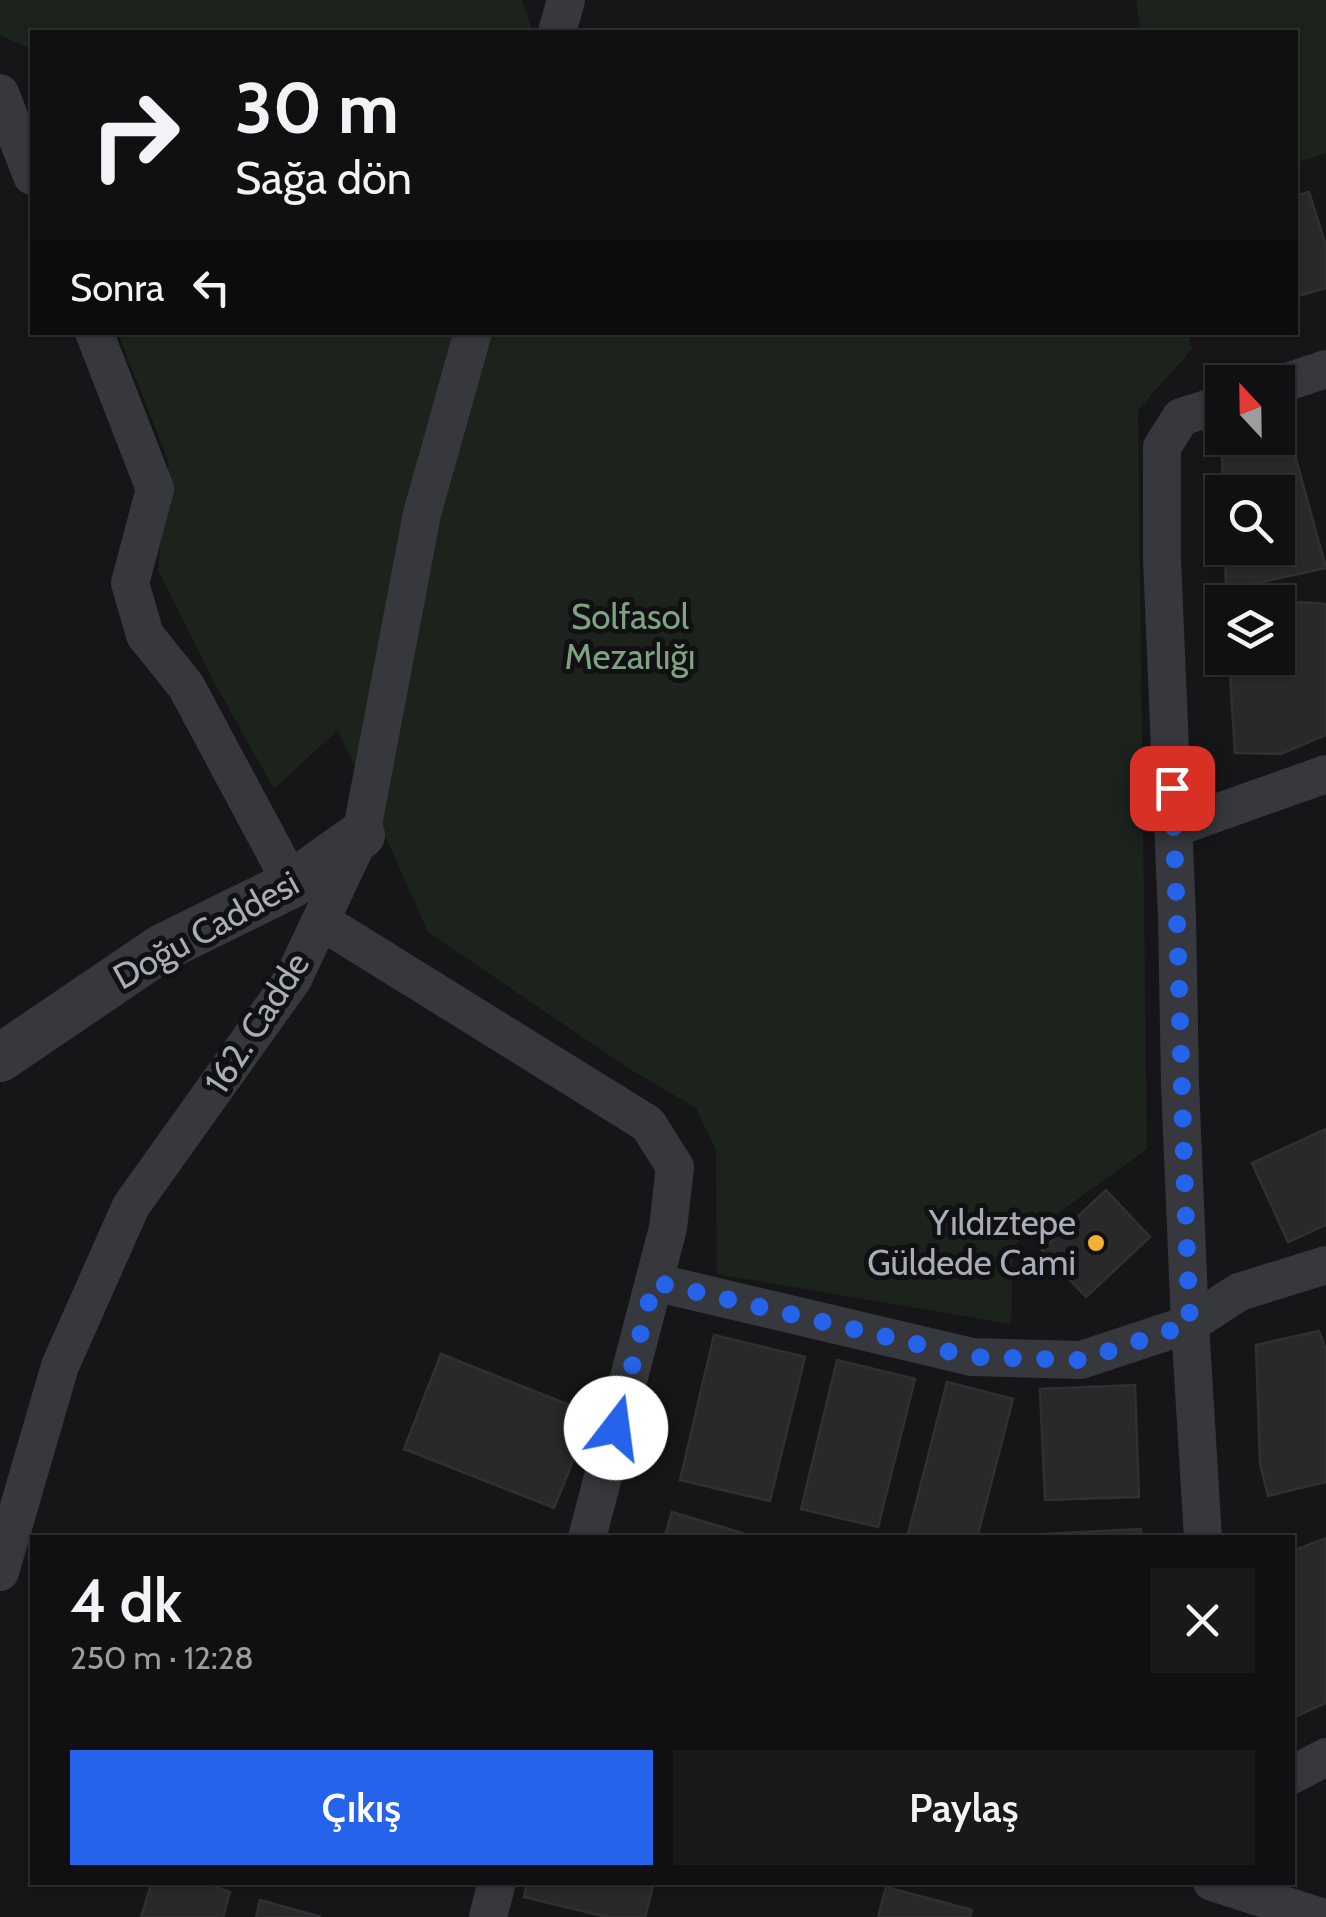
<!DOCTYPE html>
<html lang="tr">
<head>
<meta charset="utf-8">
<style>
	:root { --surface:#101012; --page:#19191b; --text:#f1f3f6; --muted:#9c9d9f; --line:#303032; --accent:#2563eb }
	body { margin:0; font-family:Cabin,sans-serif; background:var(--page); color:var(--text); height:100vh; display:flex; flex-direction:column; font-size:38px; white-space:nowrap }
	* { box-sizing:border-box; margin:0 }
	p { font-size:32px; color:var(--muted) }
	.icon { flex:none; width:55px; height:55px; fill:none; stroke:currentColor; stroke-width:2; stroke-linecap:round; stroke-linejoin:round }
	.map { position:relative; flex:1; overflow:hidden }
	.drawer { position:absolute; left:30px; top:1535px; width:1265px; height:350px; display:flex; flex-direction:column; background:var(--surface); border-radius:0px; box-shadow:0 2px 8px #0004,0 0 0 2px var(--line) }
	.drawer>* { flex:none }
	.hud { position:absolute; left:30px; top:30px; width:1268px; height:305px; border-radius:0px; box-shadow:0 2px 8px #0004,0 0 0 2px var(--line); background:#101012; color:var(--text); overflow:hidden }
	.needle { width:65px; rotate:338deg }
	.tools { position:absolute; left:1205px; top:365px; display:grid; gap:20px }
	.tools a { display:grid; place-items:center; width:90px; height:90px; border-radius:0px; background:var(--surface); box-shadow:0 2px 8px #0004,0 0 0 2px var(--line); font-size:50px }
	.pin { position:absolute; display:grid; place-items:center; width:85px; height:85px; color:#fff; margin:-42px; border-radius:20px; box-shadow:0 5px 15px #0006 }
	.me { position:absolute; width:110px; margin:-55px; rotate:15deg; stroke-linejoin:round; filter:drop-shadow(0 0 8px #0008) }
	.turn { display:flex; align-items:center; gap:35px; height:210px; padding:0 40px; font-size:45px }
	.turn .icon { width:130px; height:130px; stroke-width:2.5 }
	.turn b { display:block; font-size:70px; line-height:85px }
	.then { display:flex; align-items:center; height:95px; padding:0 40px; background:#0003; gap:20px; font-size:38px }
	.round { display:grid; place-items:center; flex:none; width:105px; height:105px; border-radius:0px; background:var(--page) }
	.headline { display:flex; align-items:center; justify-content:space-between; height:170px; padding:0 40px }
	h1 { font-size:60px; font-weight:600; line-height:75px }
	.action { display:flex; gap:20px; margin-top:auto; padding:20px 40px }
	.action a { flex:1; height:115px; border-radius:0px; background:var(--accent); color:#fff; font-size:40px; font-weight:600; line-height:115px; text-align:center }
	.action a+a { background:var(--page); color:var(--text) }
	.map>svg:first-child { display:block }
	.green { fill:#1c231d }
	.building { fill:#29292c; stroke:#303034; stroke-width:2.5 }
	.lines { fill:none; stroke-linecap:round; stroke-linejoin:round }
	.minor { stroke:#37383d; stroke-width:38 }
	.tertiary { stroke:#37383d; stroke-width:48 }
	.route { stroke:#2563eb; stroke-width:18; stroke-dasharray:0 32.4 }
	.poi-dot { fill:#f2b134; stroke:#111113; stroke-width:4 }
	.labels { text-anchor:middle; stroke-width:10; stroke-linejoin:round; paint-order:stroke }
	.park-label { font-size:35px; fill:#7fa381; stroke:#111113 }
	.street-label { font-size:35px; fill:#a8adb8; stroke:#111113 }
	.poi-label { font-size:35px; fill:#a8adb8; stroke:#111113; text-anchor:end }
</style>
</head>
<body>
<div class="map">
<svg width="1326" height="1917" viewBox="0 0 1326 1917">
	<rect width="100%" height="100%" fill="#161618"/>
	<!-- green -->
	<g class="green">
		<polygon points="0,0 522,0 533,32 32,32 32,56 31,49 0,35"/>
		<polygon points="1136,0 1326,0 1326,153 1295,163 1295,32 1141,32"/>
		<polygon points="118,333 1188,333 1192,349 1138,410 1147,1149 1013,1246 1011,1324 717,1274 716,1150 696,1108 628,1068 428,932 338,730 274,789 214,682 158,570 169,463"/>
	</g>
	<!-- building -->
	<g class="building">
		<polygon points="1309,192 1326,246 1326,288 1295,297 1295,196"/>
		<polygon points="1288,430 1326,568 1226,590 1225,548 1278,548 1278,492 1223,492 1222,451 1265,438 1278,438 1278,433"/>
		<polygon points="1300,602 1326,604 1326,735 1281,754 1235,753 1229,658 1278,658 1278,610"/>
		<polygon points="1326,1129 1326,1225 1288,1242 1252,1163"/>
		<polygon points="1106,1190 1150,1237 1086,1297 1042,1250"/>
		<polygon points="1319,1331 1326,1350 1326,1482 1268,1496 1260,1464 1256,1345"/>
		<polygon points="714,1335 805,1357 770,1501 680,1480"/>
		<polygon points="441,1354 592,1414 554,1508 404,1449"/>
		<polygon points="837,1360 915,1379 878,1527 801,1509"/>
		<polygon points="947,1382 1013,1399 977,1538 907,1538"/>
		<polygon points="1135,1385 1139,1497 1045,1500 1040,1389"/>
		<polygon points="672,1512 759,1538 664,1538"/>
		<polygon points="1141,1529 1141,1538 1024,1538 1024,1535"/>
		<polygon points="1326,1538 1326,1703 1292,1718 1292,1551"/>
		<polygon points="152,1882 202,1882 230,1892 223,1917 141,1917"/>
		<polygon points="527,1882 654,1882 645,1917 607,1917 524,1897"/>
		<polygon points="886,1887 972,1910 970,1917 878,1917"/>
		<polygon points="260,1900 321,1917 256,1917"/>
	</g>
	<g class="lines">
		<!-- minor -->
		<g class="minor">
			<polyline points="557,32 566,0"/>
			<polyline points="0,93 32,176"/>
			<polyline points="94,332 155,489 130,583 145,635 186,686 292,884"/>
			<polyline points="1278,385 1326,369"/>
			<polyline points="1174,828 1326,774"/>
			<polyline points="321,921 648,1124 675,1167 668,1228 587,1538"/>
			<polyline points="654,1282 972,1357 1081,1360 1190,1324 1239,1292 1326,1265"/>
			<polyline points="1203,1538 1190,1324 1180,1084 1177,917 1162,559 1162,447 1181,417 1222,404"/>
			<polyline points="0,1572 60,1366 131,1206 293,979 361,835 422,514 473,332"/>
			<polyline points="1292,1775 1326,1757"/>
			<polyline points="1212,1882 1321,1917"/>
			<polyline points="488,1917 497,1882"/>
		</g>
		<!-- tertiary -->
		<polyline class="tertiary" points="0,1058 162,948 292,884 361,835"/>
	</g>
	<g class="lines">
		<!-- route -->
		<path class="route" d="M616 1428 654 1282 972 1357 1082 1360 1190 1324C1182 1146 1180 967 1172 788"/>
	</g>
	<!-- markers -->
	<circle class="poi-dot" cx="1096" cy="1243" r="10"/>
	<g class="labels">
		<!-- park labels -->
		<g class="park-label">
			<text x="630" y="629">Solfasol<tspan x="630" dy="40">Mezarlığı</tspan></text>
		</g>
		<!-- street labels -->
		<g class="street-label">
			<text transform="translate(206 930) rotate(-29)" y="12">Doğu Caddesi</text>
			<text transform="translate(257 1023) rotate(-57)" y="12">162. Cadde</text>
		</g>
		<!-- poi labels -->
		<g class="poi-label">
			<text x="1076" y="1235">Yıldıztepe<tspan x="1076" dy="40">Güldede Cami</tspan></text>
		</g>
	</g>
</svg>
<div class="tools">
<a><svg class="needle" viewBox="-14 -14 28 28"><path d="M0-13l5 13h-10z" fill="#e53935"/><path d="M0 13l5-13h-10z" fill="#9c9d9f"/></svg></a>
<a><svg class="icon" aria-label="search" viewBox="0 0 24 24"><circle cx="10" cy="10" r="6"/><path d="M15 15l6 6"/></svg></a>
<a><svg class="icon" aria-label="layers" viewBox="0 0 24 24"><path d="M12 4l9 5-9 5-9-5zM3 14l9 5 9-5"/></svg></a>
</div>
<div class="pin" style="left:1172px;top:788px;background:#d93025"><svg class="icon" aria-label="arrive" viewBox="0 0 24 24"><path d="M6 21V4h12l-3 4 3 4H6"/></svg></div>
<svg class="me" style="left:616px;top:1428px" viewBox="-20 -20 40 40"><circle r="19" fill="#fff"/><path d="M0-13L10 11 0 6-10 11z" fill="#2563eb"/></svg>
<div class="hud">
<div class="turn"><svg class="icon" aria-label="right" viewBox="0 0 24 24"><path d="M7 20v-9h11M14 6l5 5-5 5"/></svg><div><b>30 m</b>Sağa dön</div></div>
<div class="then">Sonra<svg class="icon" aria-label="left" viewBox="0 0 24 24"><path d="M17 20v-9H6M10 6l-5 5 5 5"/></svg></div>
</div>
<section class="drawer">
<div class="headline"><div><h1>4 dk</h1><p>250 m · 12:28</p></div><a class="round"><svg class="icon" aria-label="close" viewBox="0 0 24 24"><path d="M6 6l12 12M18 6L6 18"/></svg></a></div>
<div class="action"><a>Çıkış</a><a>Paylaş</a></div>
</section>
</div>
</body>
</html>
